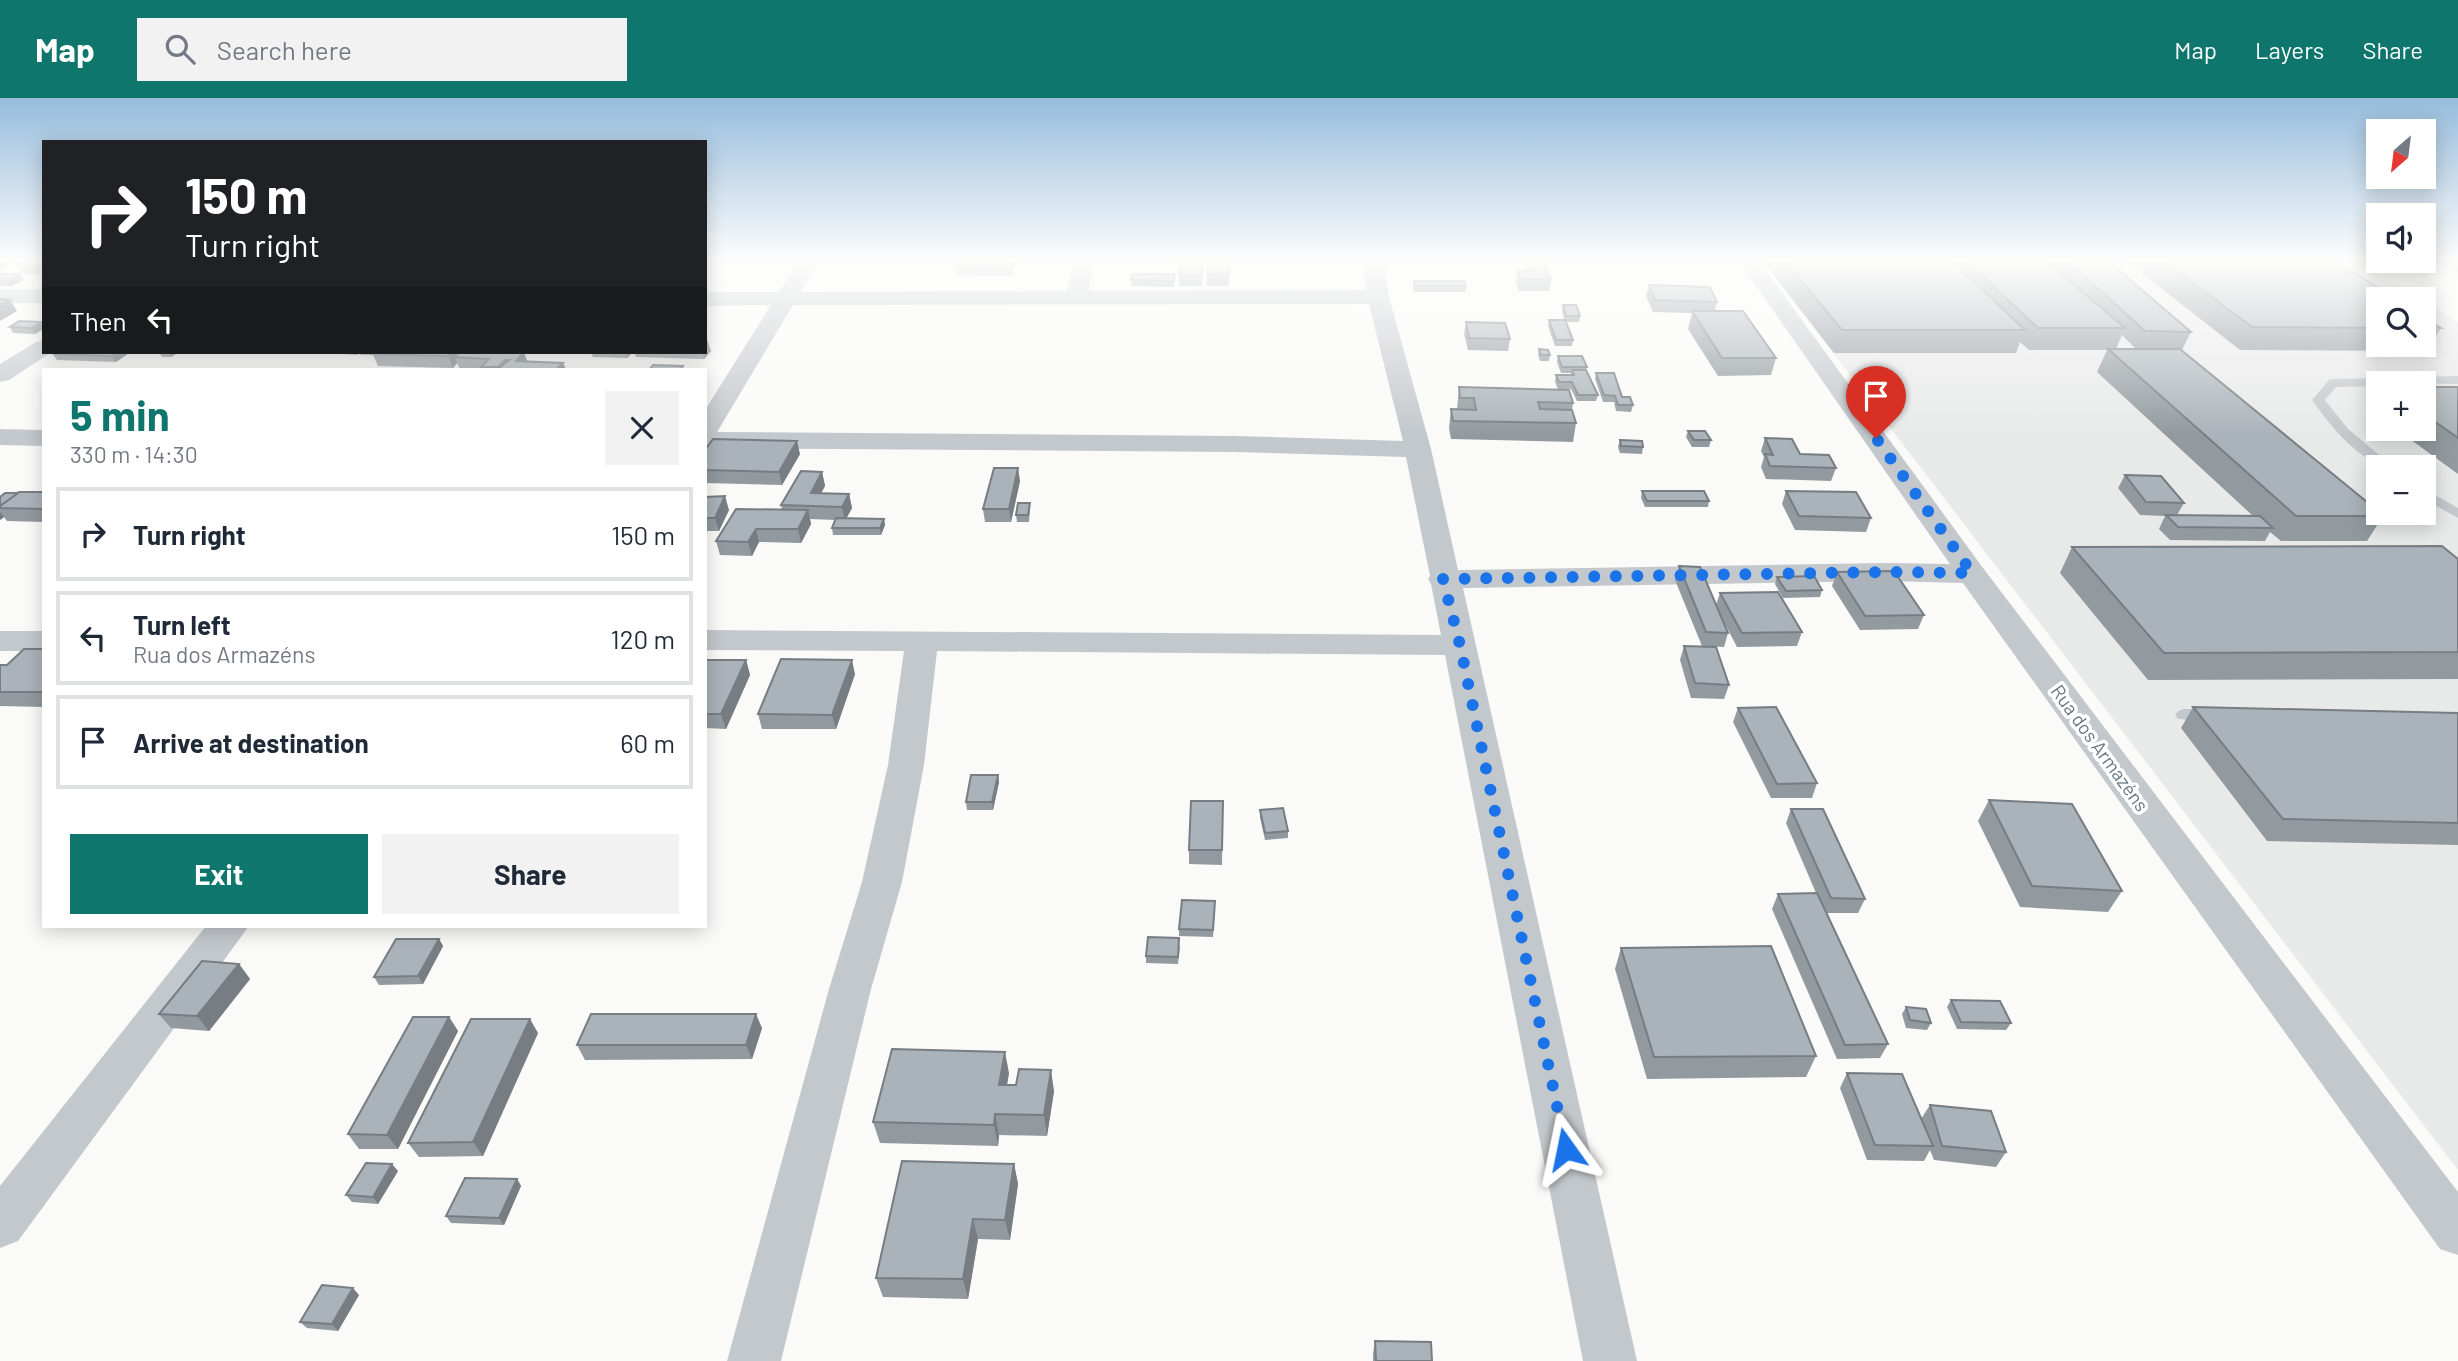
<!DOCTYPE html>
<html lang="en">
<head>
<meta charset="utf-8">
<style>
	:root { --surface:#fff; --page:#f2f2f3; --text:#1f2937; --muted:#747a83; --line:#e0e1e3; --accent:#0f766e }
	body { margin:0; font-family:Barlow,sans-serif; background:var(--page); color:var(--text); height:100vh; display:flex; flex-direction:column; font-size:26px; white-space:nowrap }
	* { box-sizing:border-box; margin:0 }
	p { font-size:23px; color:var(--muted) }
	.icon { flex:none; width:38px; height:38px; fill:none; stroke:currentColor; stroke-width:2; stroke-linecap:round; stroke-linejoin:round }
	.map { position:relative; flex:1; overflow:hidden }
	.side { position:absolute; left:42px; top:270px; width:665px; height:560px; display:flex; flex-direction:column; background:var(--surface); border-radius:0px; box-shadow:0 4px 18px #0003 }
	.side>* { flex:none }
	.hud { position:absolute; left:42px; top:42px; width:665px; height:214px; border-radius:0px; box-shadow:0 4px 18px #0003; background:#202124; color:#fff; overflow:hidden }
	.needle { width:46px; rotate:208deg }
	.buttons { position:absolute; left:2366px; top:21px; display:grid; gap:14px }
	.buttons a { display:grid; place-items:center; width:70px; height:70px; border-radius:0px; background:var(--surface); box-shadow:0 4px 18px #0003; font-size:35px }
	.pin { position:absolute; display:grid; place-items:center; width:60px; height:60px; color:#fff; margin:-72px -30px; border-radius:50% 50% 50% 0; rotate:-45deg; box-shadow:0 0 7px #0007 }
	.pin .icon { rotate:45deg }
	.me { position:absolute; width:77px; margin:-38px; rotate:348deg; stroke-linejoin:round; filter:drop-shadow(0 0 5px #0008) }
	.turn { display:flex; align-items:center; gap:24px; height:147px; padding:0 28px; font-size:32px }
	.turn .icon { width:91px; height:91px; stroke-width:2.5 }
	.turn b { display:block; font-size:49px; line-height:60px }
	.then { display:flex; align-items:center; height:66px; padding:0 28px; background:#0003; gap:14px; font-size:26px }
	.round { display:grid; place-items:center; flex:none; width:74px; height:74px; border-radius:0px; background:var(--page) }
	.headline { display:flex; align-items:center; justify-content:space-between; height:119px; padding:0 28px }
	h1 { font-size:42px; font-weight:700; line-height:52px; color:var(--accent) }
	.button { display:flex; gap:14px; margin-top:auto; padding:14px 28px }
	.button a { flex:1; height:80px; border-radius:0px; background:var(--accent); color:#fff; font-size:28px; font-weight:700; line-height:80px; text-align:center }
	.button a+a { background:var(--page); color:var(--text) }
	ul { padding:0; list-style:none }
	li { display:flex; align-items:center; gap:21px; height:94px; margin:0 14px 10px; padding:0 14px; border:4px solid var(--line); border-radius:0px }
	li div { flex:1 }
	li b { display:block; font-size:26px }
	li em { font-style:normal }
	header { display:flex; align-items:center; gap:42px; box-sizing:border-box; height:98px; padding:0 35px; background:var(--accent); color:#fff }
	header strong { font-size:33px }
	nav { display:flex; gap:38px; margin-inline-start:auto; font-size:24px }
	.search { width:490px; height:63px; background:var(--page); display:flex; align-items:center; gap:18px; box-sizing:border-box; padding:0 24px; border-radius:0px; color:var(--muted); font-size:26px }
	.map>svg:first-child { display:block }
	.built { fill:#e8e9e9; fill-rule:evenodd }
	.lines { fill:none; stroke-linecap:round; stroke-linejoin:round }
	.service { fill:#c3c8cc; fill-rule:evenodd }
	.minor { fill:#c3c8cc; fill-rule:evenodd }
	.wall { fill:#929a9f; fill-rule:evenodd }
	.shaded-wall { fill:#777d82 }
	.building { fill:#aab3b9; stroke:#777d82; stroke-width:2 }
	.route { stroke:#1a73e8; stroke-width:12; stroke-dasharray:0 21.6 }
	.labels { text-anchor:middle; stroke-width:7; stroke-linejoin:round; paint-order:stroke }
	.street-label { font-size:19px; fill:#657683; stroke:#fff }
</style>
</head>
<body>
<header>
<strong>Map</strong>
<div class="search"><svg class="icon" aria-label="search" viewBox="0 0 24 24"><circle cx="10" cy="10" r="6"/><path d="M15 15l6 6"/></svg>Search here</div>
<nav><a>Map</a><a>Layers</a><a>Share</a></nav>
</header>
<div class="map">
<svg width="2458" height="1263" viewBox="0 0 2458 1263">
	<rect width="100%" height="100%" fill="#fafaf8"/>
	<!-- built -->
	<path class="built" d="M1762 162H2357L2421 201H2378V247H2424V203L2458 224V1072ZM2378 285H2424V331H2378ZM2378 369H2424V415H2378Z"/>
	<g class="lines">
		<!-- service -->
		<g class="service">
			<path d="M2458 278V286L2378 285V288L2336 289 2325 302 2348 331 2394 369C2362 369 2330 327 2312 302L2329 282 2333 281Z"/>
			<polygon points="2424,391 2458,410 2458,420 2424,401"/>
			<polygon points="2184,611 2213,611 2222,617 2213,623 2178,621 2175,617 2178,613"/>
		</g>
		<!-- minor -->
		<g class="minor">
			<path d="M800 162H820L801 194 1067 193 1074 162H1094L1089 193 1366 192 1364 162H1384L1389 199 1431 351 1458 472 1887 465 1950 466 1738 162H1758L1983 470 2458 1094V1157L2440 1151 1963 485 1887 483 1463 490 1637 1263H1583L1445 557 937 553 924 667 902 784 871 891 781 1263H727L829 891 862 784 888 667 904 553 705 552V532L1441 537 1431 486 1428 481 1430 478 1406 359 1235 354 705 350V312L771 207 705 208V194H779ZM1369 206 1403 343 1235 338 717 334 793 207Z"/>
			<polygon points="2435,162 2458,162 2458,175 2438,166"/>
			<rect x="0" y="191" width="44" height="14"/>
			<polygon points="44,242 44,254 52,254 9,282 0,284 0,266 36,244"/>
			<polygon points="0,331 44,332 44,348 0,347"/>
			<rect x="0" y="533" width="44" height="20"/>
			<polygon points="206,828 249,828 18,1143 0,1150 0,1088"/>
		</g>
	</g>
	<!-- wall -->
	<g class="wall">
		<polygon points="44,162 44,176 22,176 15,164"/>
		<polygon points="1017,162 1011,178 958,177 956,166"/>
		<polygon points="1203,162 1202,188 1179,188 1179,177"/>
		<polygon points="1523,162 1542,162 1551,182 1549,193 1519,193 1516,185 1517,173 1527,173 1522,164"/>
		<path d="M1762 162H2045L2047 163V162H2107L2191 234 2182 252H2181L2383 418 2367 443H2281L2270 434 2265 443 2170 442 2159 431 2165 418 2140 417 2118 390 2125 377 2184 405 2177 417 2253 418 2097 274 2107 252H2029L2020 244 2016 255H1834ZM2122 237 2136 251H2116Z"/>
		<polygon points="2125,162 2334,162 2378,201 2378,247 2424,247 2424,219 2441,230 2427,253 2240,252"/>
		<polygon points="1231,165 1228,188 1207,188 1207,176"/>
		<polygon points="0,176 24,182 11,188 0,188"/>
		<polygon points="1131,182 1175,182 1174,189 1131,188"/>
		<polygon points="1414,183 1466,188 1465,194 1414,194 1413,189"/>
		<polygon points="1649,187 1717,204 1715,213 1776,260 1771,277 1718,278 1688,231 1692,215 1653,214 1646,198"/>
		<polygon points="1563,207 1580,218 1579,224 1566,224 1573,242 1572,248 1555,248 1548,228 1549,222 1564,222 1562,213"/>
		<polygon points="42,224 35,236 13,235 10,229"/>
		<polygon points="1466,224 1510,241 1508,253 1468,252 1464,236"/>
		<polygon points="1539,251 1550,257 1549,263 1540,263 1538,257"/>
		<polygon points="711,253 704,261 636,259 634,254 705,254"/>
		<polygon points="57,254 129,254 129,255 116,264 57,262 53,256"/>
		<polygon points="159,254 176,254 177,255 171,259 162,259"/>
		<polygon points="341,254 524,254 527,264 566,271 460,271 457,265 453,270 378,268 373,257 361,257 360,255 357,257 342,256"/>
		<polygon points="591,254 633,254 627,260 593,259"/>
		<polygon points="1558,258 1587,269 1586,272 1598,297 1596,303 1577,303 1571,291 1558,291 1555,284 1556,277 1571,277 1571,275 1561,275 1557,264"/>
		<polygon points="1596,275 1633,307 1631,314 1616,313 1614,304 1603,304 1595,281"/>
		<polygon points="1459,289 1573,305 1572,312 1576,325 1573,344 1451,341 1449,330 1451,311 1457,311"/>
		<polygon points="2424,289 2458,289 2458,376 2396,331 2424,331"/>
		<polygon points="2378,301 2378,318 2371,312"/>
		<polygon points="1688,333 1711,342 1709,349 1692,349 1686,339"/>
		<polygon points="1765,340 1800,356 1836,370 1831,383 1766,381 1761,369 1764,359 1761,353"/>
		<polygon points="1620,342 1643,349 1642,356 1620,355 1618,349"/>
		<polygon points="705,352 800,356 782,387 705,385"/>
		<polygon points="822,374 825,388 821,395 849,396 852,410 846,420 884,421 885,427 881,437 833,437 832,430 835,422 810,421 811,426 801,445 759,444 752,458 720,457 716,443 782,412 781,407"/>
		<polygon points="1020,383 1011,424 985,424 983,411"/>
		<polygon points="1642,393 1709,403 1708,409 1645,409 1641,400"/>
		<polygon points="1786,393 1871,420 1866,434 1795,432 1782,406"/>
		<polygon points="44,394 44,424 7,423 4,419 0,422 0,399"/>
		<polygon points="705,399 729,412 719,433 705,433"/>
		<polygon points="1030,405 1030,412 1029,424 1017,424 1016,417"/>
		<polygon points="2072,449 2458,461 2458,581 2148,582 2060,475"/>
		<polygon points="1679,468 1716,507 1720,495 1802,534 1797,548 1737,549 1723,522 1728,535 1724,549 1702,548 1675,482"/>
		<polygon points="1837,474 1924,517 1918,531 1860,532 1832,488"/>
		<polygon points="1777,479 1822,492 1820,499 1783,500 1775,486"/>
		<polygon points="1684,548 1729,587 1724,601 1691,600 1680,562"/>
		<polygon points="44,551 44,609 0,608 0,567 7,567"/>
		<polygon points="705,562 746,562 750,577 726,631 705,630"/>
		<polygon points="855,576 836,631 762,631 758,616"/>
		<polygon points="2193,609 2458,615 2458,747 2267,743 2181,630"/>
		<polygon points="1738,610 1817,685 1812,700 1771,700 1733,624"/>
		<polygon points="998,677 999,684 993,712 967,712 966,704"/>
		<polygon points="1989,702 2122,793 2108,814 2020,809 1978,723"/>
		<polygon points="1223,703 1222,767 1189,766 1189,752"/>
		<polygon points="1791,711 1865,801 1858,815 1826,815 1888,946 1880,960 1837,961 1772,811 1778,796 1816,795 1786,725"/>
		<polygon points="1260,712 1288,733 1288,740 1265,742 1260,719"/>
		<polygon points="1215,810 1213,839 1179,838 1179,831"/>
		<polygon points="439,841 443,848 423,886 379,887 374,879"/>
		<polygon points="1180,848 1178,866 1146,865 1146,858"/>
		<polygon points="1621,850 1816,958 1806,979 1647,981 1615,871"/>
		<polygon points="239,866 250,881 209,933 171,930 159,916"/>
		<polygon points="1951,902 2011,925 2006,932 1957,931 1947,909"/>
		<polygon points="1906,909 1931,925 1927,932 1906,930 1902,916"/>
		<polygon points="449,919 458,933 398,1051 359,1051 348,1036"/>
		<polygon points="762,930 752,961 585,962 577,947"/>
		<polygon points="538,935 483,1058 419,1059 408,1045"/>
		<polygon points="1009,975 1007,987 1054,993 1047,1038 999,1037 998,1048 880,1045 873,1024"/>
		<polygon points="1847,975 1921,1021 1930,1007 2006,1054 1996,1069 1934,1062 1930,1052 1924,1063 1867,1062 1840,990"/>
		<polygon points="1014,1066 1018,1086 1010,1142 978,1141 968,1201 883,1199 876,1180"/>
		<polygon points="398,1073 378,1106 352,1104 346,1097"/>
		<polygon points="517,1081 521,1088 504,1127 451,1125 446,1118"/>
		<polygon points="359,1197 338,1233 307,1230 300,1224"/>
		<polygon points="1375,1243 1432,1263 1373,1263 1373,1256"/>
	</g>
	<!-- shaded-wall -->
	<g class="shaded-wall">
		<polygon points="5,162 18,162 0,172 0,164"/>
		<polygon points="1012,162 1017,162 1011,178 1010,167"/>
		<polygon points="1230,162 1231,162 1231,165 1228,188"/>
		<polygon points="20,176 24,182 11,188 8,183"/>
		<polygon points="10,202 17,213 0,223 0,207"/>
		<polygon points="42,224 44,227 44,231 35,236 32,230"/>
		<polygon points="707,241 711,253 704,261 702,254 705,254 705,243"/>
		<polygon points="119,254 129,254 129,255 116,264 112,258"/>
		<polygon points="168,254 176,254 177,255 171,259"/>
		<polygon points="452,254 461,254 455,259 457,265 453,270 448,258"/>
		<polygon points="524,254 528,266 516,263"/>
		<polygon points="626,254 633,254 627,260"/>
		<polygon points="563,265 566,271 557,271"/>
		<polygon points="797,343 800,356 782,387 779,374"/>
		<polygon points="1018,370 1020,383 1011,424 1009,411"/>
		<polygon points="822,374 825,388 814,408 811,395"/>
		<polygon points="849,396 852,410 845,423 842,409"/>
		<polygon points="725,398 729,412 719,433 715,420"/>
		<polygon points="808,412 811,426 801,445 798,431"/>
		<polygon points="0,414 4,419 0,422"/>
		<polygon points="884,421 885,427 881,437 880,430"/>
		<polygon points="756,431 759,444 752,458 748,444"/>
		<polygon points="746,562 750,577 726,631 721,616"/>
		<polygon points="852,562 855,576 836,631 832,617"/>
		<polygon points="998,677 999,684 993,712 992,704"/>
		<polygon points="439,841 443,848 423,886 418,878"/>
		<polygon points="239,866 250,881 209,933 197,918"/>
		<polygon points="756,916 762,930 752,961 746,947"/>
		<polygon points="449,919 458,933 398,1051 387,1037"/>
		<polygon points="530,921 538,935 483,1058 473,1044"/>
		<polygon points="1005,954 1009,975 1003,1008 999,987"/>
		<polygon points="1051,972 1054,993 1047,1038 1044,1017"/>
		<polygon points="995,1016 999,1037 998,1048 994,1027"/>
		<polygon points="392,1066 398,1073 378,1106 373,1099"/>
		<polygon points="1014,1066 1018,1086 1010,1142 1005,1122"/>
		<polygon points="517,1081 521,1088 504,1127 499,1120"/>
		<polygon points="973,1121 978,1141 968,1201 963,1181"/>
		<polygon points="353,1190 359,1197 338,1233 332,1226"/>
	</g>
	<!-- building -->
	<g class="building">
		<polygon points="20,162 44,162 44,165 15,164"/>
		<polygon points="958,162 1012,162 1010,167 956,166"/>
		<polygon points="1180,162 1202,162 1202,177 1179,177"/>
		<polygon points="1209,162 1230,162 1228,177 1207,176"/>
		<polygon points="1528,162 1542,162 1551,182 1521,182 1517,173 1534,173"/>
		<polygon points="1784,162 1951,162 2025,232 1842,232"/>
		<polygon points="1965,162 2045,162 2125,230 2038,230"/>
		<polygon points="2066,162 2107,162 2191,234 2145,233"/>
		<polygon points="2162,162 2334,162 2396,201 2378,201 2378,230 2252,229"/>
		<polygon points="0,176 20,176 8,183 0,182"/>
		<polygon points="1132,176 1175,176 1173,183 1131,182"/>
		<polygon points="1414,183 1464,183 1466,188 1415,188"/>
		<polygon points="1649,187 1710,189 1717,204 1655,202"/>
		<polygon points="0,201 10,202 0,207"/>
		<polygon points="1563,207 1576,207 1580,218 1566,218"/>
		<polygon points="1692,213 1743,213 1776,260 1722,260"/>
		<polygon points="2424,219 2441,230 2424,230"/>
		<polygon points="1549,222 1565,222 1573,242 1556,242"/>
		<polygon points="19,223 42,224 32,230 10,229"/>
		<polygon points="1466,224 1505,225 1510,241 1469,240"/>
		<polygon points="1539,251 1548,252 1550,257 1541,257"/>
		<polygon points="2108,251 2180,251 2378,413 2378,415 2383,418 2296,418"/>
		<polygon points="57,254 119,254 112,258 53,256"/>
		<polygon points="375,254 452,254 448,258 372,256"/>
		<polygon points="459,254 524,254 516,263 563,265 557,271 498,271 509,262 505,262 498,269 481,269 489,261 455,259"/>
		<polygon points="1558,258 1582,258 1587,269 1562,269"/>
		<polygon points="653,267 683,268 681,271 650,271"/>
		<polygon points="1572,272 1586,272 1598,297 1578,297 1572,284 1559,284 1556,277 1574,277"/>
		<polygon points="1596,275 1614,275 1622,299 1630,299 1633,307 1618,307 1615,298 1604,297"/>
		<polygon points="1459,289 1569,292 1573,305 1538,304 1540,311 1572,312 1576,325 1453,323 1451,311 1476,312 1474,300 1460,300"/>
		<polygon points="2424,289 2458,289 2458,340 2424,316"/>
		<polygon points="1688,333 1705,333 1711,342 1694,342"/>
		<polygon points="1765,340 1792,341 1800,356 1829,357 1836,370 1770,368 1765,356 1773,357"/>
		<polygon points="713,341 797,343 779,374 705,372 705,352"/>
		<polygon points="1620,342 1642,343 1643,349 1621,348"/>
		<polygon points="994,370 1018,370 1009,411 983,411"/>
		<polygon points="801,373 822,374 811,395 849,396 842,409 781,407"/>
		<polygon points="2125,377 2161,378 2184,405 2146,404"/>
		<polygon points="1642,393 1704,393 1709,403 1647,403"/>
		<polygon points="1786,393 1856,394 1871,420 1799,418"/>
		<polygon points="19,394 44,394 44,411 0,410 0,408"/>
		<polygon points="5,395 18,395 0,408 0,399"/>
		<polygon points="725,398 715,420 705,420 705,399"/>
		<polygon points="1018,405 1030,405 1028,417 1016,417"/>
		<polygon points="736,411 808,412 798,431 756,431 748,444 716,443"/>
		<polygon points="2166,417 2260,418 2273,430 2178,429"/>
		<polygon points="836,420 884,421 880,430 832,430"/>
		<polygon points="2442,448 2458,461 2458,554 2164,555 2072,449"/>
		<polygon points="1679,468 1700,469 1728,535 1706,534"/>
		<polygon points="1894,473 1924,517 1865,518 1837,474"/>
		<polygon points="1814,478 1822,492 1786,493 1777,479"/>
		<polygon points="1778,494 1802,534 1742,535 1720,495"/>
		<polygon points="1684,548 1716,549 1729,587 1695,585"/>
		<polygon points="24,551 44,551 44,594 0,594 0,567 7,567"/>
		<polygon points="781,561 852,562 832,617 758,616"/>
		<polygon points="705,562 746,562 721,616 705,616"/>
		<polygon points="1776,609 1817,685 1777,686 1738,610"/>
		<polygon points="2193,609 2458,615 2458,725 2283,721"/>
		<polygon points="971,677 998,677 992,704 966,704"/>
		<polygon points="1989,702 2072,706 2122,793 2032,788"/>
		<polygon points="1191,703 1223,703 1222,752 1189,752"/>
		<polygon points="1283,710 1288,733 1265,735 1260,712"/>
		<polygon points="1791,711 1823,711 1865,801 1831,800"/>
		<polygon points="1817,795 1888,946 1845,947 1778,796"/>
		<polygon points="1182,802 1215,803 1213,832 1179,831"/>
		<polygon points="1148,839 1179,840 1178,859 1146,858"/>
		<polygon points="396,841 439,841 418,878 374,879"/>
		<polygon points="1771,848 1816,958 1654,959 1621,850"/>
		<polygon points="202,863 239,866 197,918 159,916"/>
		<polygon points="1951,902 2000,903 2011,925 1961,924"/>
		<polygon points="1906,909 1926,911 1931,925 1910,922"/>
		<polygon points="591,916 756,916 746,947 577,947"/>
		<polygon points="413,919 449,919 387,1037 348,1036"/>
		<polygon points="471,921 530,921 473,1044 408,1045"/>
		<polygon points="892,951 1005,954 999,987 1016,987 1019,971 1051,972 1044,1017 995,1016 994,1027 873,1024"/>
		<polygon points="1847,975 1902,976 1933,1048 1875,1047"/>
		<polygon points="1930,1007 1991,1013 2006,1054 1942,1048"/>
		<polygon points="902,1063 1014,1066 1005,1122 973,1121 963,1181 876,1180"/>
		<polygon points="366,1065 392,1066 373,1099 346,1097"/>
		<polygon points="465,1080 517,1081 499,1120 446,1118"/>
		<polygon points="322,1187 353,1190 332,1226 300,1224"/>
		<polygon points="1375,1243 1431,1244 1432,1263 1376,1263"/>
	</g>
	<!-- sky -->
	<linearGradient id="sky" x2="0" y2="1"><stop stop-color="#96bcdc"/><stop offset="0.48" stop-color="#fdfdfc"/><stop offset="1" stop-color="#fdfdfc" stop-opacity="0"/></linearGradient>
	<rect width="2458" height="338" fill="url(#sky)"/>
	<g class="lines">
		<!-- route -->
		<polyline class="route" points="1566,1051 1460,547 1443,481 1886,474 1972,475 1876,340"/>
	</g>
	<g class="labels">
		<!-- street labels -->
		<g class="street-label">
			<text transform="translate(2100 650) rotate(54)" y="7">Rua dos Armazéns</text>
		</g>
	</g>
</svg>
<div class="buttons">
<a><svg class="needle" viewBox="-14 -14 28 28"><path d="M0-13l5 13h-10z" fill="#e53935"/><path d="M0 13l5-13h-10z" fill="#747a83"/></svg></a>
<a><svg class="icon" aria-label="sound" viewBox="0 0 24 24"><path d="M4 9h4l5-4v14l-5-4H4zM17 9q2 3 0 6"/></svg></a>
<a><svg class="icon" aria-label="search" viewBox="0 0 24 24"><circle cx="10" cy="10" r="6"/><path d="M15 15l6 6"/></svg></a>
<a>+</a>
<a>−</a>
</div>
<div class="pin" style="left:1876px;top:340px;background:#d93025"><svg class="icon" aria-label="arrive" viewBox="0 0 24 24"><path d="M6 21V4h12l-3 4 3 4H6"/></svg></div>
<svg class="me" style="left:1566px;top:1051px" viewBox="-20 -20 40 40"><path d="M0-17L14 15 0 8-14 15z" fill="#1a73e8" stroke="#fff" stroke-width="4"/></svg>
<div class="hud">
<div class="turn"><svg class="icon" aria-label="right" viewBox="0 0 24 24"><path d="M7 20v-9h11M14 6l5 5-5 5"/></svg><div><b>150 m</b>Turn right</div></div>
<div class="then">Then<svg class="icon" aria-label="left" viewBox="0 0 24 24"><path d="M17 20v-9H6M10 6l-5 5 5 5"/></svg></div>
</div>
<section class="side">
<div class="headline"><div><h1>5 min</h1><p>330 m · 14:30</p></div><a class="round"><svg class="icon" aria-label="close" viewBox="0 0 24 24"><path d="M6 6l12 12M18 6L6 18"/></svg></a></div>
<ul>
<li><svg class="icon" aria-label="right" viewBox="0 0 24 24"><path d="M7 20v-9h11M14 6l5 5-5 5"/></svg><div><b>Turn right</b></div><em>150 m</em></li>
<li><svg class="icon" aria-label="left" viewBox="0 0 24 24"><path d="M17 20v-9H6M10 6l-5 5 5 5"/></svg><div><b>Turn left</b><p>Rua dos Armazéns</p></div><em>120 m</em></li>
<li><svg class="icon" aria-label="arrive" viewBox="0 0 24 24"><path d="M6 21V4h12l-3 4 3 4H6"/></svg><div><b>Arrive at destination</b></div><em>60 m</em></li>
</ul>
<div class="button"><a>Exit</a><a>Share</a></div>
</section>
</div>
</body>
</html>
